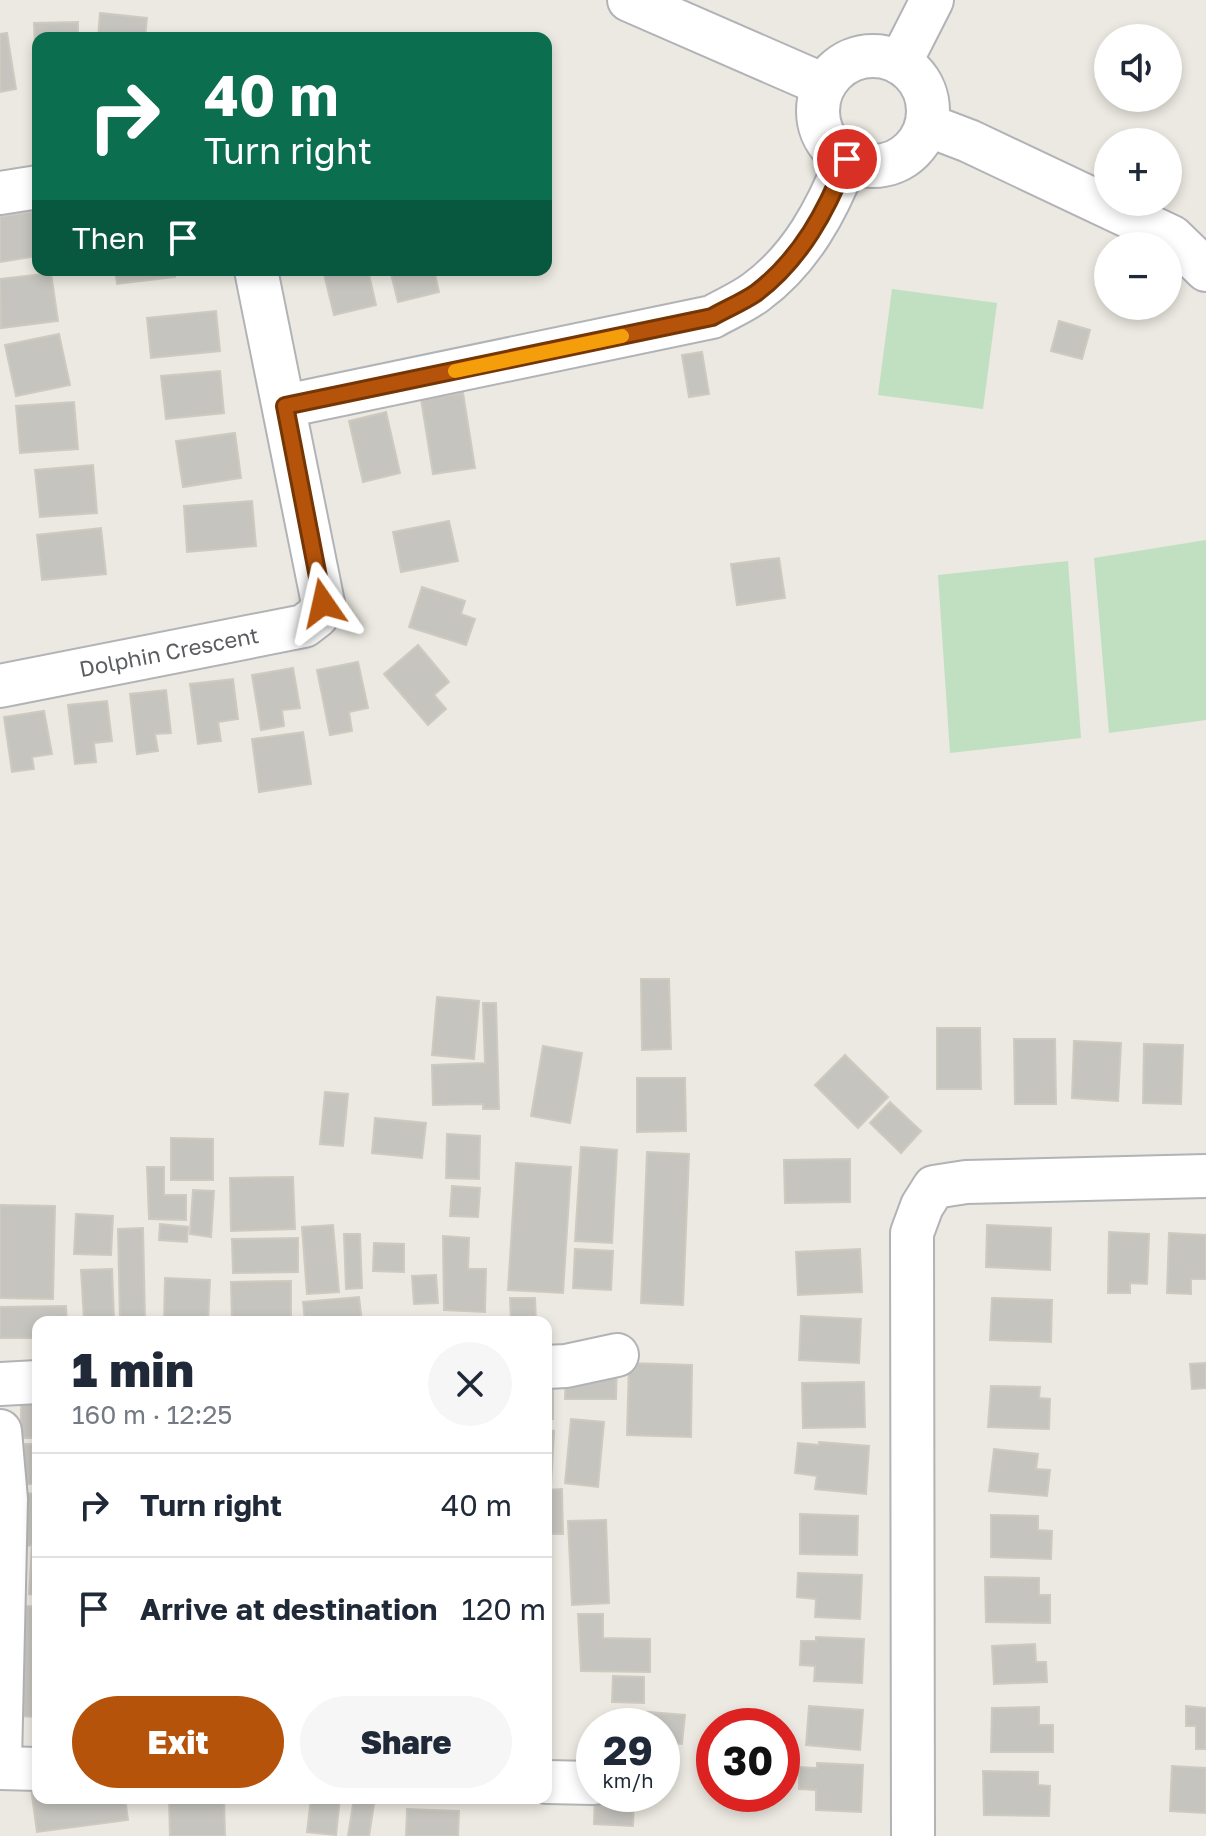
<!DOCTYPE html>
<html lang="en">
<head>
<meta charset="utf-8">
<style>
	:root { --surface:#fff; --page:#f6f6f7; --text:#1f2937; --muted:#747a83; --line:#e0e1e3; --accent:#b45309 }
	body { margin:0; font-family:"Golos Text",sans-serif; background:var(--page); color:var(--text); height:100vh; display:flex; flex-direction:column; font-size:30px; white-space:nowrap }
	* { box-sizing:border-box; margin:0 }
	p { font-size:26px; color:var(--muted) }
	.icon { flex:none; width:44px; height:44px; fill:none; stroke:currentColor; stroke-width:2; stroke-linecap:round; stroke-linejoin:round }
	.map { position:relative; flex:1; overflow:hidden }
	.sheet { position:absolute; left:32px; top:1316px; width:520px; height:488px; display:flex; flex-direction:column; background:var(--surface); border-radius:16px; box-shadow:0 4px 12px #0003 }
	.sheet>* { flex:none }
	.guide { position:absolute; left:32px; top:32px; width:520px; height:244px; border-radius:16px; box-shadow:0 4px 12px #0003; background:#0b6e4f; color:#fff; overflow:hidden }
	.controls { position:absolute; left:1094px; top:24px; display:grid; gap:16px }
	.controls a { display:grid; place-items:center; width:88px; height:88px; border-radius:50%; background:var(--surface); box-shadow:0 4px 12px #0003; font-size:40px }
	.speed { position:absolute; left:576px; top:1708px; display:flex; gap:16px; font-size:40px; font-weight:700; text-align:center }
	.speed>* { display:grid; place-content:center; width:104px; height:104px; border-radius:50%; background:var(--surface); box-shadow:0 4px 12px #0003; line-height:1 }
	.speed small { font-size:20px; font-weight:400 }
	.speed .limit { border:12px solid #d22; background:#fff; color:#111 }
	.pin { position:absolute; display:grid; place-items:center; width:68px; height:68px; color:#fff; margin:-34px; border:4px solid #fff; border-radius:50%; box-shadow:0 2px 8px #0007 }
	.me { position:absolute; width:88px; margin:-44px; rotate:349deg; stroke-linejoin:round; filter:drop-shadow(0 0 6px #0008) }
	.turn { display:flex; align-items:center; gap:28px; height:168px; padding:0 40px; font-size:36px }
	.turn .icon { width:104px; height:104px; stroke-width:2.5 }
	.turn b { display:block; font-size:56px; line-height:68px }
	.then { display:flex; align-items:center; height:76px; padding:0 40px; background:#0003; gap:16px; font-size:30px }
	.round { display:grid; place-items:center; flex:none; width:84px; height:84px; border-radius:42px; background:var(--page) }
	.overview { display:flex; align-items:center; justify-content:space-between; height:136px; padding:0 40px }
	h1 { font-size:48px; font-weight:800; line-height:60px }
	.action { display:flex; gap:16px; margin-top:auto; padding:16px 40px }
	.action a { flex:1; height:92px; border-radius:48px; background:var(--accent); color:#fff; font-size:32px; font-weight:800; line-height:92px; text-align:center }
	.action a+a { background:var(--page); color:var(--text) }
	ul { padding:0; list-style:none }
	li { display:flex; align-items:center; gap:24px; height:104px; padding:0 40px; border-top:2px solid var(--line) }
	li div { flex:1 }
	li b { display:block; font-size:30px }
	li em { font-style:normal }
	.map>svg:first-child { display:block }
	.green { fill:#c0e0c1 }
	.building { fill:#c6c4be; stroke:#cecac0; stroke-width:2 }
	.lines { fill:none; stroke-linecap:round; stroke-linejoin:round }
	.street-casing { stroke:#b2b3b7; stroke-width:46 }
	.street { stroke:#fff; stroke-width:42 }
	.route-casing { stroke:#753606; stroke-width:20 }
	.route { stroke:#b45309; stroke-width:14 }
	.slow { stroke:#f59e0b; stroke-width:14 }
	.labels { text-anchor:middle; stroke-width:6; stroke-linejoin:round; paint-order:stroke }
	.street-label { font-size:22px; fill:#5a5c60; stroke:#fff }
</style>
</head>
<body>
<div class="map">
<svg width="1206" height="1836" viewBox="0 0 1206 1836">
	<rect width="100%" height="100%" fill="#ebe9e1"/>
	<!-- green -->
	<g class="green">
		<polygon points="892,289 997,303 983,409 878,395"/>
		<polygon points="1206,540 1206,720 1109,733 1094,558"/>
		<polygon points="1068,561 1081,738 950,753 938,575"/>
	</g>
	<!-- building -->
	<g class="building">
		<polygon points="100,13 147,18 145,38 98,38"/>
		<polygon points="78,22 78,38 38,38 36,80 34,23"/>
		<polygon points="7,33 16,89 0,92 0,34"/>
		<polygon points="37,211 38,256 0,262 0,217"/>
		<polygon points="115,270 174,270 175,277 117,284"/>
		<polygon points="323,270 368,270 376,305 334,315"/>
		<polygon points="390,270 434,270 439,292 398,302"/>
		<polygon points="51,273 58,321 1,328 0,279"/>
		<polygon points="216,311 220,351 151,358 147,318"/>
		<polygon points="1059,321 1090,330 1082,359 1051,351"/>
		<polygon points="59,334 70,385 16,396 5,345"/>
		<polygon points="702,352 709,394 689,397 682,355"/>
		<polygon points="220,371 224,413 166,419 161,376"/>
		<polygon points="463,393 475,468 433,474 421,399"/>
		<polygon points="74,402 78,449 20,453 16,406"/>
		<polygon points="386,412 400,473 363,482 349,421"/>
		<polygon points="235,433 241,478 183,487 176,441"/>
		<polygon points="93,465 97,513 40,517 35,470"/>
		<polygon points="252,501 256,546 187,552 184,506"/>
		<polygon points="449,521 458,561 401,572 393,532"/>
		<polygon points="101,528 106,574 42,580 37,535"/>
		<polygon points="779,558 785,598 737,605 731,564"/>
		<polygon points="422,587 465,601 461,614 475,619 466,645 409,627"/>
		<polygon points="418,645 449,682 434,695 446,709 428,725 384,674"/>
		<polygon points="358,662 368,708 349,712 352,731 330,735 317,670"/>
		<polygon points="293,668 300,708 282,710 284,726 261,730 252,675"/>
		<polygon points="233,679 238,719 218,722 221,741 198,744 190,684"/>
		<polygon points="166,690 171,733 155,734 158,751 137,754 130,694"/>
		<polygon points="107,701 112,741 94,743 96,762 75,764 68,705"/>
		<polygon points="44,711 52,754 32,757 34,769 12,772 4,717"/>
		<polygon points="303,732 311,784 259,792 252,739"/>
		<polygon points="641,979 669,979 671,1049 642,1050"/>
		<polygon points="437,997 479,1001 474,1059 432,1055"/>
		<polygon points="483,1003 496,1003 499,1109 483,1109 483,1104 433,1105 432,1065 485,1063"/>
		<polygon points="937,1028 980,1028 981,1089 937,1089"/>
		<polygon points="1014,1039 1055,1039 1056,1104 1015,1104"/>
		<polygon points="1074,1041 1121,1043 1118,1101 1072,1098"/>
		<polygon points="1144,1044 1183,1045 1181,1104 1143,1103"/>
		<polygon points="543,1046 582,1053 570,1123 531,1116"/>
		<polygon points="845,1055 888,1097 858,1128 815,1085"/>
		<polygon points="637,1078 685,1078 686,1131 637,1132"/>
		<polygon points="325,1092 348,1094 343,1146 320,1144"/>
		<polygon points="890,1102 921,1131 901,1153 870,1123"/>
		<polygon points="375,1118 426,1123 422,1158 372,1153"/>
		<polygon points="447,1134 480,1136 479,1179 446,1178"/>
		<polygon points="171,1138 213,1139 213,1180 171,1180"/>
		<polygon points="581,1147 617,1150 612,1243 575,1241"/>
		<polygon points="647,1152 689,1154 683,1305 641,1303"/>
		<polygon points="850,1159 850,1202 785,1203 784,1160"/>
		<polygon points="516,1163 571,1167 563,1293 508,1290"/>
		<polygon points="147,1167 164,1167 164,1195 186,1195 186,1220 149,1219"/>
		<polygon points="293,1177 295,1229 231,1231 230,1178"/>
		<polygon points="452,1186 480,1188 478,1217 450,1216"/>
		<polygon points="193,1190 214,1191 211,1237 190,1234"/>
		<polygon points="0,1205 55,1206 53,1299 0,1298"/>
		<polygon points="76,1214 113,1216 111,1255 74,1254"/>
		<polygon points="160,1224 188,1227 187,1242 159,1240"/>
		<polygon points="333,1225 339,1292 307,1294 302,1227"/>
		<polygon points="987,1225 1051,1228 1050,1270 986,1267"/>
		<polygon points="143,1228 145,1320 120,1321 118,1229"/>
		<polygon points="1109,1232 1149,1234 1147,1284 1130,1283 1130,1293 1108,1293"/>
		<polygon points="1169,1233 1206,1235 1206,1279 1191,1279 1191,1294 1167,1293"/>
		<polygon points="344,1234 360,1234 362,1288 346,1289"/>
		<polygon points="443,1236 469,1238 468,1269 486,1269 485,1312 444,1310"/>
		<polygon points="298,1238 298,1272 233,1273 232,1239"/>
		<polygon points="374,1243 404,1244 404,1272 373,1271"/>
		<polygon points="575,1249 613,1251 611,1290 573,1288"/>
		<polygon points="860,1249 862,1292 798,1295 796,1252"/>
		<polygon points="112,1269 114,1319 84,1320 81,1270"/>
		<polygon points="436,1275 438,1303 414,1304 412,1276"/>
		<polygon points="165,1278 210,1280 208,1322 164,1322"/>
		<polygon points="291,1281 291,1322 232,1322 231,1282"/>
		<polygon points="359,1297 362,1322 305,1322 303,1302"/>
		<polygon points="510,1298 535,1298 536,1322 511,1322"/>
		<polygon points="992,1298 1052,1300 1051,1342 990,1340"/>
		<polygon points="66,1306 67,1322 38,1322 38,1338 0,1338 0,1307"/>
		<polygon points="801,1316 861,1319 859,1363 799,1360"/>
		<polygon points="566,1354 617,1355 616,1399 565,1399"/>
		<polygon points="629,1363 692,1365 691,1437 627,1435"/>
		<polygon points="1206,1363 1206,1388 1192,1389 1190,1364"/>
		<rect x="546" y="1365" width="7" height="54"/>
		<polygon points="38,1380 38,1438 21,1438 21,1381"/>
		<polygon points="864,1382 865,1427 803,1428 802,1383"/>
		<polygon points="991,1386 1040,1387 1039,1398 1050,1399 1049,1429 988,1427"/>
		<polygon points="571,1419 604,1422 598,1487 565,1483"/>
		<polygon points="546,1430 554,1431 551,1485 546,1484"/>
		<polygon points="819,1442 869,1446 866,1494 815,1489 817,1476 795,1473 798,1443 819,1445"/>
		<rect x="24" y="1444" width="14" height="40"/>
		<polygon points="994,1449 1038,1454 1036,1469 1050,1470 1047,1496 989,1491"/>
		<polygon points="562,1489 563,1534 546,1534 546,1490"/>
		<polygon points="38,1493 38,1545 23,1546 20,1494"/>
		<polygon points="800,1514 858,1516 857,1555 800,1554"/>
		<polygon points="991,1515 1038,1516 1038,1530 1052,1531 1051,1559 991,1557"/>
		<polygon points="606,1520 609,1603 572,1605 568,1521"/>
		<polygon points="32,1548 38,1549 38,1595 29,1594"/>
		<polygon points="798,1573 862,1575 860,1619 815,1617 816,1599 797,1597"/>
		<polygon points="985,1577 1039,1578 1039,1595 1050,1595 1050,1623 986,1622"/>
		<polygon points="26,1606 38,1607 38,1717 18,1716"/>
		<polygon points="578,1614 603,1614 603,1638 650,1639 650,1672 581,1671"/>
		<polygon points="816,1637 864,1639 862,1683 814,1681 815,1666 800,1665 801,1641 816,1641"/>
		<polygon points="1035,1644 1036,1662 1046,1662 1047,1682 994,1684 992,1646"/>
		<polygon points="613,1676 644,1677 644,1703 612,1702"/>
		<polygon points="809,1706 863,1710 860,1750 806,1745"/>
		<polygon points="1186,1706 1206,1708 1206,1749 1196,1749 1196,1726 1186,1726"/>
		<polygon points="1039,1707 1039,1725 1053,1725 1053,1752 991,1752 992,1708"/>
		<polygon points="636,1711 685,1715 682,1744 662,1742 662,1726 635,1726"/>
		<polygon points="817,1763 863,1765 861,1812 816,1810 816,1790 799,1789 799,1767 817,1768"/>
		<polygon points="1172,1766 1206,1768 1206,1813 1170,1811"/>
		<polygon points="983,1771 1038,1772 1038,1785 1050,1786 1049,1816 984,1815"/>
		<polygon points="38,1773 38,1798 125,1798 128,1820 37,1832 29,1774"/>
		<polygon points="595,1794 634,1794 633,1826 594,1824"/>
		<polygon points="169,1798 224,1798 225,1836 170,1836"/>
		<polygon points="311,1798 340,1798 336,1835 307,1832"/>
		<polygon points="354,1798 375,1798 369,1836 348,1836"/>
		<polygon points="407,1809 459,1811 458,1836 406,1836"/>
	</g>
	<g class="lines">
		<defs>
			<g id="street">
				<polyline points="629,0 824,85"/>
				<circle cx="873" cy="111" r="55"/>
				<polyline points="900,63 932,0"/>
				<polyline points="927,125 969,141 1172,237 1206,270"/>
				<polyline points="0,193 38,187"/>
				<path d="M285 406 712 317C726 309 743 302 756 292 801 259 827 210 847 159"/>
				<polyline points="0,686 304,626 317,616 323,603 256,270"/>
				<polyline points="546,1367 566,1366 617,1355"/>
				<polyline points="0,1384 38,1382"/>
				<polyline points="0,1431 6,1499 0,1762"/>
				<polyline points="0,1768 38,1769"/>
				<polyline points="546,1782 594,1783"/>
				<polyline points="913,1836 912,1233 922,1206 934,1187 966,1182 1206,1176"/>
			</g>
		</defs>
		<!-- street casing -->
		<use href="#street" class="street-casing"/>
		<!-- street -->
		<use href="#street" class="street"/>
	</g>
	<g class="lines">
		<defs>
			<path id="route" d="M323 603 285 406 712 317C726 309 743 302 756 293 801 259 827 210 847 159"/>
		</defs>
		<!-- route casing -->
		<use href="#route" class="route-casing"/>
		<!-- route -->
		<use href="#route" class="route"/>
		<!-- slow -->
		<polyline class="slow" points="455,371 622,336"/>
	</g>
	<g class="labels">
		<!-- street labels -->
		<g class="street-label">
			<text transform="translate(169 652) rotate(-11)" y="8">Dolphin Crescent</text>
		</g>
	</g>
</svg>
<div class="controls">
<a><svg class="icon" aria-label="sound" viewBox="0 0 24 24"><path d="M4 9h4l5-4v14l-5-4H4zM17 9q2 3 0 6"/></svg></a>
<a>+</a>
<a>−</a>
</div>
<div class="speed"><div>29<small>km/h</small></div><div class="limit">30</div></div>
<div class="pin" style="left:847px;top:159px;background:#d93025"><svg class="icon" aria-label="arrive" viewBox="0 0 24 24"><path d="M6 21V4h12l-3 4 3 4H6"/></svg></div>
<svg class="me" style="left:323px;top:603px" viewBox="-20 -20 40 40"><path d="M0-17L14 15 0 8-14 15z" fill="#b45309" stroke="#fff" stroke-width="4"/></svg>
<div class="guide">
<div class="turn"><svg class="icon" aria-label="right" viewBox="0 0 24 24"><path d="M7 20v-9h11M14 6l5 5-5 5"/></svg><div><b>40 m</b>Turn right</div></div>
<div class="then">Then<svg class="icon" aria-label="arrive" viewBox="0 0 24 24"><path d="M6 21V4h12l-3 4 3 4H6"/></svg></div>
</div>
<section class="sheet">
<div class="overview"><div><h1>1 min</h1><p>160 m · 12:25</p></div><a class="round"><svg class="icon" aria-label="close" viewBox="0 0 24 24"><path d="M6 6l12 12M18 6L6 18"/></svg></a></div>
<ul>
<li><svg class="icon" aria-label="right" viewBox="0 0 24 24"><path d="M7 20v-9h11M14 6l5 5-5 5"/></svg><div><b>Turn right</b></div><em>40 m</em></li>
<li><svg class="icon" aria-label="arrive" viewBox="0 0 24 24"><path d="M6 21V4h12l-3 4 3 4H6"/></svg><div><b>Arrive at destination</b></div><em>120 m</em></li>
</ul>
<div class="action"><a>Exit</a><a>Share</a></div>
</section>
</div>
</body>
</html>
